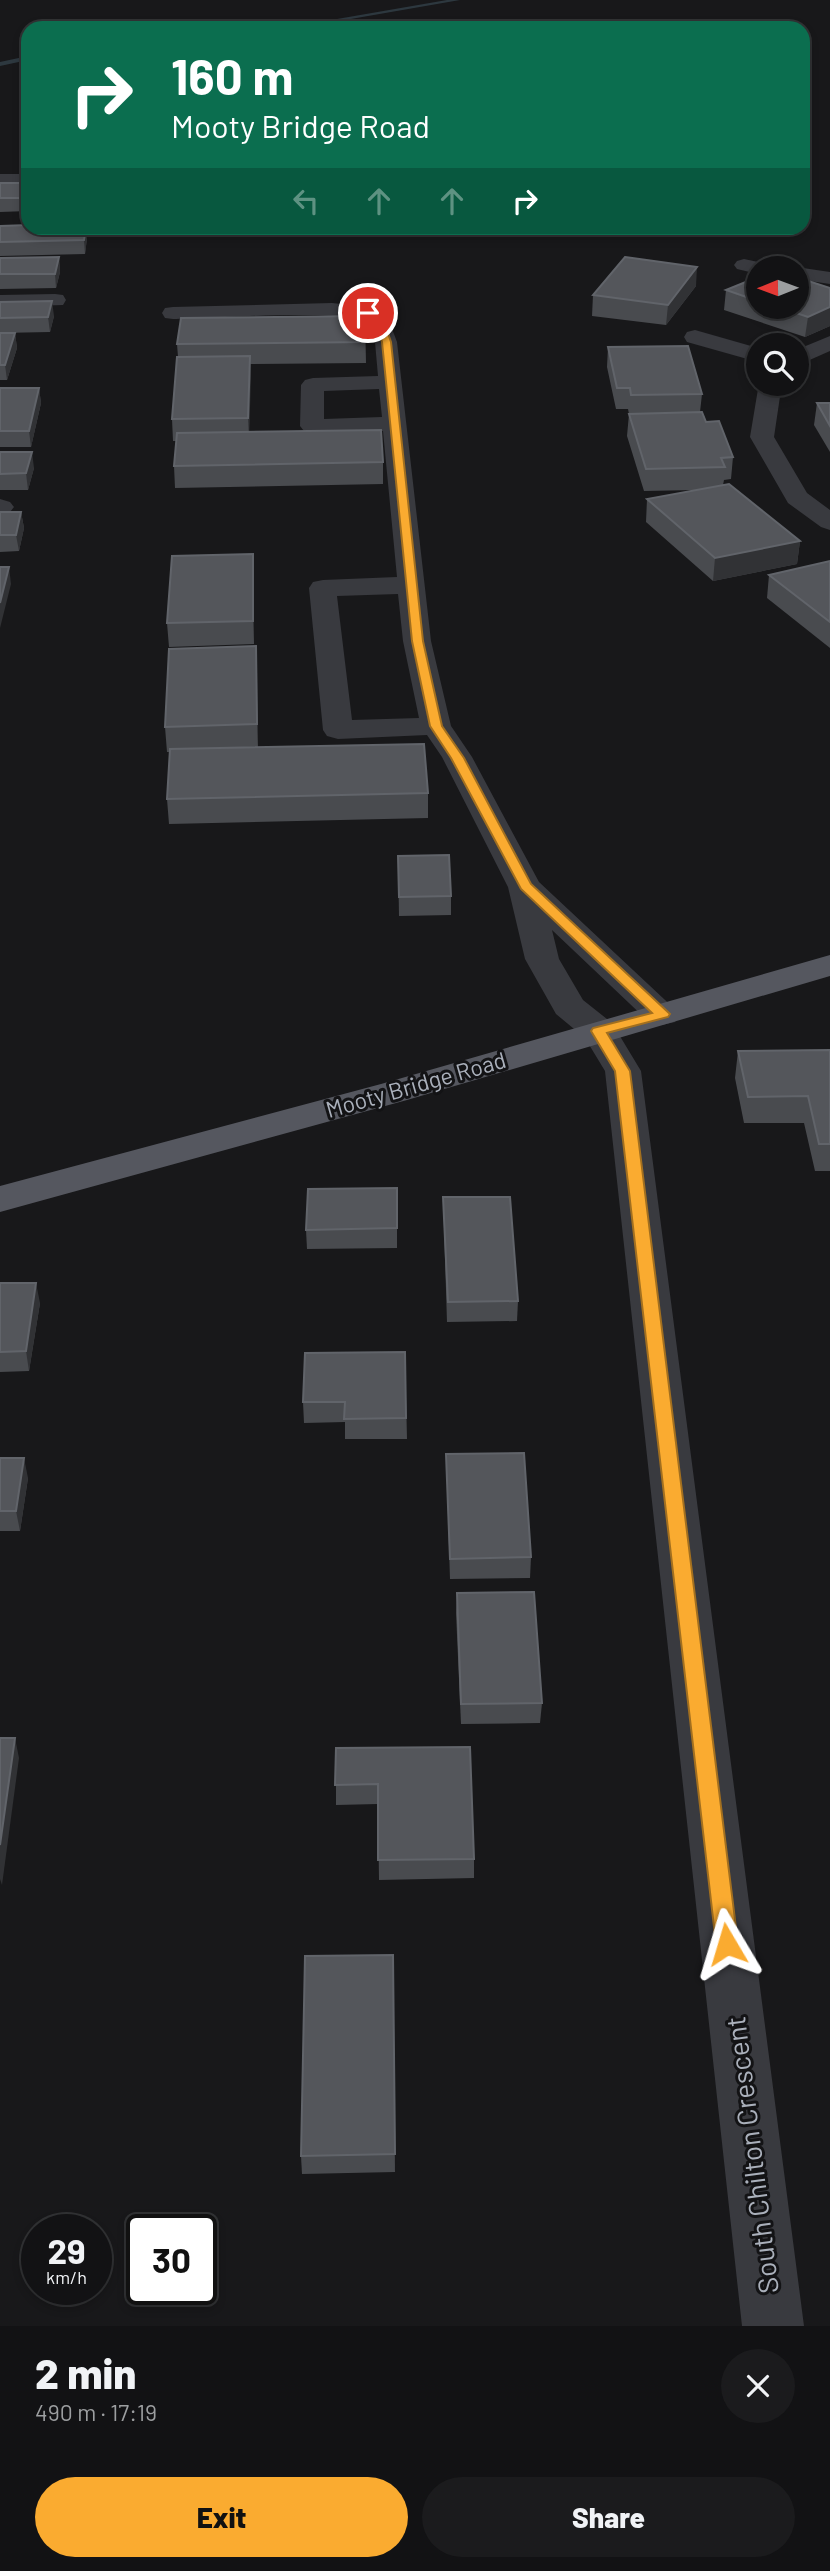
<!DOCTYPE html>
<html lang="en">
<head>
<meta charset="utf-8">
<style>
	:root { --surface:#121214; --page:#1b1b1d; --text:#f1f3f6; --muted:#9c9ea0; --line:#313234; --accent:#faab30 }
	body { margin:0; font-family:Barlow,sans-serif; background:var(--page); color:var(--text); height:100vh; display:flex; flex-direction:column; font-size:26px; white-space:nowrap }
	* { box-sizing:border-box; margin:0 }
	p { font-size:23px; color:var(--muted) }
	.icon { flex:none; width:38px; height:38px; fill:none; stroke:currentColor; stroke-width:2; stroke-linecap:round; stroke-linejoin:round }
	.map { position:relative; height:2326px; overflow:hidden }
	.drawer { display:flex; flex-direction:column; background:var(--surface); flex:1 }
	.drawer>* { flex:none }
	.banner { position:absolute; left:21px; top:21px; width:789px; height:214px; border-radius:21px; box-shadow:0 4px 10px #0003,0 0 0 2px var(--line); background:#0b6e4f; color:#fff; overflow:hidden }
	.needle { width:46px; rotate:269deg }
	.controls { position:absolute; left:746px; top:256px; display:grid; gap:14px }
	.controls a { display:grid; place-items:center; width:63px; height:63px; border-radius:50%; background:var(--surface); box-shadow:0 4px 10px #0003,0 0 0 2px var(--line); font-size:35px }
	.speed { position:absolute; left:21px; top:2214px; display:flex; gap:14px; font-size:35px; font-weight:700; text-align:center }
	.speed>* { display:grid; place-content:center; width:91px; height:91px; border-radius:50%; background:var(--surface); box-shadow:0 4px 10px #0003,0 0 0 2px var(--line); line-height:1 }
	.speed small { font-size:18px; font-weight:400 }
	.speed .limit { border:4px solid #111; border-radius:10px; background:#fff; color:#111 }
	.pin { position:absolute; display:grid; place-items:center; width:60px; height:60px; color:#fff; margin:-30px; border:4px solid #fff; border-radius:50%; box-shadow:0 2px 7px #0007 }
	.me { position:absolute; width:77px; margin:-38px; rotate:353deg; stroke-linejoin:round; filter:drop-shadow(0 0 5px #0008) }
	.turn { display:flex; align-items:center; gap:24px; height:147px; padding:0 35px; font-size:32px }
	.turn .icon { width:91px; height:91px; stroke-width:2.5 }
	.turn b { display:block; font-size:49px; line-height:60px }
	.lanes { display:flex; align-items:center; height:66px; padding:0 35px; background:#0003; justify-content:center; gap:35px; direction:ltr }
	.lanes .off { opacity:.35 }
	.round { display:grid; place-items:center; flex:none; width:74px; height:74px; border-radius:37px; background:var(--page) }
	.head { display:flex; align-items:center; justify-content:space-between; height:119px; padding:0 35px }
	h1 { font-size:42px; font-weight:800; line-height:52px }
	.cta { display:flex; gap:14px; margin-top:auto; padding:14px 35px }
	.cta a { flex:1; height:80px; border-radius:42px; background:var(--accent); color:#111; font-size:28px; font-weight:800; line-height:80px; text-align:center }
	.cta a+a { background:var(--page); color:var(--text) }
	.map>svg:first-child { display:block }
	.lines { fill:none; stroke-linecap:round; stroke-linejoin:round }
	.stream { fill:#2d383f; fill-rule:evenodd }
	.minor { fill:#393a3f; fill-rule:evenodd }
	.major { fill:#55575f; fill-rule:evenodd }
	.wall { fill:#494b4f }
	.shaded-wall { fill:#313235 }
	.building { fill:#54565b; stroke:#61646a; stroke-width:2 }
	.route { fill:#faab30; stroke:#a26f1f; stroke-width:2 }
	.labels { text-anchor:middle; stroke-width:6; stroke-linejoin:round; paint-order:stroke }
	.street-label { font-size:23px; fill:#aab0bb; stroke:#131315 }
	.near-street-label { font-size:28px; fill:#aab0bb; stroke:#131315 }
</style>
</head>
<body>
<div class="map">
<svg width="830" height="2326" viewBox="0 0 830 2326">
	<rect width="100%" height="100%" fill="#18181a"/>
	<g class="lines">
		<!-- stream -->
		<g class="stream">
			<polygon points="447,0 460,0 299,28 285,28"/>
			<polygon points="28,56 28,60 0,66 0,62"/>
		</g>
		<!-- minor -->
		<g class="minor">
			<rect x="0" y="174" width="28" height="12"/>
			<polygon points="744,259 767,264 770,268 758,268 758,274 737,269 734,265 737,261"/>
			<polygon points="796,267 830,272 830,284 796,279 796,268 792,268"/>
			<polygon points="55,294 63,295 66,300 63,305 0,307 0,295"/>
			<path d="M332 303 368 307 386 313 397 342 431 641 451 726 472 757 539 882 680 1014 675 1022 662 1025 649 1022 552 930 559 959 583 1000 612 1023 641 1071 804 2326H742L605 1071 585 1038 556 1014 525 959 508 887 442 757 427 735 338 739 327 736 323 730 309 588 313 582 323 580 397 577 383 431H304L300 426 301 385 305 380 313 378 378 376 375 342 368 322C341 308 211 319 173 319L165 318 162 313 165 308 173 307ZM379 389 382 417 324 419V391ZM398 594 403 641 419 718 352 720 337 596Z"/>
			<polygon points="695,330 758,348 758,362 687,342 684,337 687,332"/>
			<polygon points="830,336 830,351 796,366 796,350"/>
			<polygon points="759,383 782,383 774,437 807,493 830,510 830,530 821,527 788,503 750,437"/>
			<polygon points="0,499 10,502 14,507 10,512 0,515"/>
		</g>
		<!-- major -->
		<polygon class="major" points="830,955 830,976 407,1100 0,1212 0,1186 381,1084"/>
	</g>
	<!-- wall -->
	<g class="wall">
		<polygon points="0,183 28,183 28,211 0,212"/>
		<polygon points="0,226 87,238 85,254 0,256"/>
		<polygon points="59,257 60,272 56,288 0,289 0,258"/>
		<polygon points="758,277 758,306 796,306 830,288 830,326 805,337 724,310 726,290"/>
		<polygon points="696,286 666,325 592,316 593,295"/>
		<polygon points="0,302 54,316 50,332 0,333"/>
		<polygon points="365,316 366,363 250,364 249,432 383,462 383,484 175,488 174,466 176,441 173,441 172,419 178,357 177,344"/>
		<polygon points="0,333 15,333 17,348 7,380 0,380"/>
		<polygon points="608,347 702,394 700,412 706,422 733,457 731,479 724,480 723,485 800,541 797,564 713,581 646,522 647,499 696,490 644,491 627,436 629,414 628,409 616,409 607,367"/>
		<polygon points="0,388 39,388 41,403 31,447 0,447"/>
		<polygon points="817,403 830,403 830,452 814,425"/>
		<polygon points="0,452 34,468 28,490 0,490"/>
		<polygon points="0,512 21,512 24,528 19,551 0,552"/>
		<polygon points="253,554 254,577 254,644 169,647 167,623"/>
		<polygon points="830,561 830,648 767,598 769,575"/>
		<polygon points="256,646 258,747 428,793 428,818 169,824 167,799 170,752 167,752 165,727"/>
		<polygon points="398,856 451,896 451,915 399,916"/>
		<polygon points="830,1050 830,1171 815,1171 804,1123 744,1123 735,1078 738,1051"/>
		<polygon points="397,1188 397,1248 307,1249 306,1230"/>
		<polygon points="443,1197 518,1301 517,1321 447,1322"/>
		<polygon points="0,1283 40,1303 29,1371 0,1372"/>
		<polygon points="405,1352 407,1439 345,1439 345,1422 304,1423 303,1402"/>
		<polygon points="446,1454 531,1557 530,1578 450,1579"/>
		<polygon points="0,1458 28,1478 20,1531 0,1531"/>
		<polygon points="457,1593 542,1703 540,1723 461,1724 456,1613"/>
		<polygon points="336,1748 474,1859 474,1878 379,1880 378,1804 336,1805"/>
		<polygon points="393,1955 395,2172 302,2174 301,2156"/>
	</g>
	<!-- shaded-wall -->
	<g class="shaded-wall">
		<polygon points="86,228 87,238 85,254 84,240"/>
		<polygon points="59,257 60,272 56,288 55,274"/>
		<polygon points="697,267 696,286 666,325 668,305"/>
		<polygon points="52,301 54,316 50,332 48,317"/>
		<polygon points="830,307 830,326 805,337 808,317"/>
		<polygon points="15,333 17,348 7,380 5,365"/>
		<polygon points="250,356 251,377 249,439 248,418"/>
		<polygon points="39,388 41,403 31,447 29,431"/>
		<polygon points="32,452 34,468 28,490 26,473"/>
		<polygon points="21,512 24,528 19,551 16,535"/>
		<polygon points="800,541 797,564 713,581 715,558"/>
		<polygon points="253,554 254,577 254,644 253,621"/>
		<polygon points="9,567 11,584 0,628 0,603"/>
		<polygon points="256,646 257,670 258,749 257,724"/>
		<polygon points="36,1283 40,1303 29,1371 26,1351"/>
		<polygon points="24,1458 28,1478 20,1531 16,1511"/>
		<polygon points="15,1738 19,1758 2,1885 0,1879 0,1845"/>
	</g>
	<!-- building -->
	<g class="building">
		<polygon points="417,24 423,28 366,28"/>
		<rect x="0" y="183" width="28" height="15"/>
		<polygon points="28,225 28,228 86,228 84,240 0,242 0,226"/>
		<polygon points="59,257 55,274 0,274 0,258"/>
		<polygon points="625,257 697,267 668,305 593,295"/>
		<polygon points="758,277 758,301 726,290"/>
		<polygon points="796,277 830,288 830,307 808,317 775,306 796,306"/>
		<polygon points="52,301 48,317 0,318 0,302"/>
		<polygon points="365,316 366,342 177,344 181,318"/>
		<polygon points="0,333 15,333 5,365 0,365"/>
		<polygon points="688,346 702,394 631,395 630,388 617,388 608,347"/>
		<polygon points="250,356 248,418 172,419 177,357"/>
		<polygon points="0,388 39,388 29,431 0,431"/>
		<polygon points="817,403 830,403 830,426"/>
		<polygon points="702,412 706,422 719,421 733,457 721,458 725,467 646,469 629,414"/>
		<polygon points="381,430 383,462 174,466 177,433"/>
		<polygon points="0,452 32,452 26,473 0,474"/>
		<polygon points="729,484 800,541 715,558 647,499"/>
		<polygon points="0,512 21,512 16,535 0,535"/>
		<polygon points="253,554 253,621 167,623 172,556"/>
		<polygon points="830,561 830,622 769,575"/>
		<polygon points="0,567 9,567 0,603"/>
		<polygon points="256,646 257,724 165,727 169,649"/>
		<polygon points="424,744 428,793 167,799 170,749"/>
		<polygon points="449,855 451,896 399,897 398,856"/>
		<polygon points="830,1050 830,1144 819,1144 808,1096 748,1097 738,1051"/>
		<polygon points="397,1188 397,1228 306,1230 308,1189"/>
		<polygon points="443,1197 510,1197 518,1301 448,1302"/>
		<polygon points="0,1283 36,1283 26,1351 0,1352"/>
		<polygon points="405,1352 406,1418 344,1419 345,1402 303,1402 305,1353"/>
		<polygon points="524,1453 531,1557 450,1559 446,1454"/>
		<polygon points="0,1458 24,1458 16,1511 0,1511"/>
		<polygon points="534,1592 542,1703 461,1704 457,1593"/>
		<polygon points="0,1738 15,1738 0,1845"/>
		<polygon points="470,1747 474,1859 378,1860 378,1784 335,1785 336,1748"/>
		<polygon points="393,1955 395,2154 301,2156 305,1956"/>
	</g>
	<!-- route -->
	<polygon class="route" points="368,310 382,316 391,342 423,641 442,726 464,758 531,884 670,1014 668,1017 607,1033 630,1071 738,1944 735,1951 727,1954 719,1951 716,1944 615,1071 591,1031 593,1028 652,1013 521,889 451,758 430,726 412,641 382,342 375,319 364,313"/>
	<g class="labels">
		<!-- street labels -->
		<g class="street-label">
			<text transform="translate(416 1085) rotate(-16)" y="8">Mooty Bridge Road</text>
		</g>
		<!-- near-street labels -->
		<g class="near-street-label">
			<text transform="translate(752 2155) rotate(-97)" y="10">South Chilton Crescent</text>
		</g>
	</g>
</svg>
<div class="controls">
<a><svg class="needle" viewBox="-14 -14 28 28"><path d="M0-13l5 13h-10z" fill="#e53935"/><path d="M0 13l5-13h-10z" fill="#9c9ea0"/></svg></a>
<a><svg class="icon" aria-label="search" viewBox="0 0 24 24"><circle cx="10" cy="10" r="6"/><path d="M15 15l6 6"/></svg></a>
</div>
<div class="speed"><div>29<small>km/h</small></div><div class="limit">30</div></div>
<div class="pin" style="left:368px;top:313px;background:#d93025"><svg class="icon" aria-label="arrive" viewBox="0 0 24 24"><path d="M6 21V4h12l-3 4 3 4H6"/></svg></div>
<svg class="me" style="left:727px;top:1944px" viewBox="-20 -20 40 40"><path d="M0-17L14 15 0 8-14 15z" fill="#faab30" stroke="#fff" stroke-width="4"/></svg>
<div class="banner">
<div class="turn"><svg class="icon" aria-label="right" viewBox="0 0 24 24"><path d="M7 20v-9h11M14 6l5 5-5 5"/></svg><div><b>160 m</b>Mooty Bridge Road</div></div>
<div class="lanes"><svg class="icon off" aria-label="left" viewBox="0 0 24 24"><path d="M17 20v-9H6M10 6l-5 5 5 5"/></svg><svg class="icon off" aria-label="ahead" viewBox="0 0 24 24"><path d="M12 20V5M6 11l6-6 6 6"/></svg><svg class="icon off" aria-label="ahead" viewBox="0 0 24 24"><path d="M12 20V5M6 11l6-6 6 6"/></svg><svg class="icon" aria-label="right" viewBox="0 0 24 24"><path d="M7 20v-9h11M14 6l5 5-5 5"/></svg></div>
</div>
</div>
<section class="drawer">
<div class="head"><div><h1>2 min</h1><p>490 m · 17:19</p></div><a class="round"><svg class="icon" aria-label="close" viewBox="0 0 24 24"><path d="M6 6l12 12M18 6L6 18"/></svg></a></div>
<div class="cta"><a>Exit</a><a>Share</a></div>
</section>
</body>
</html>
